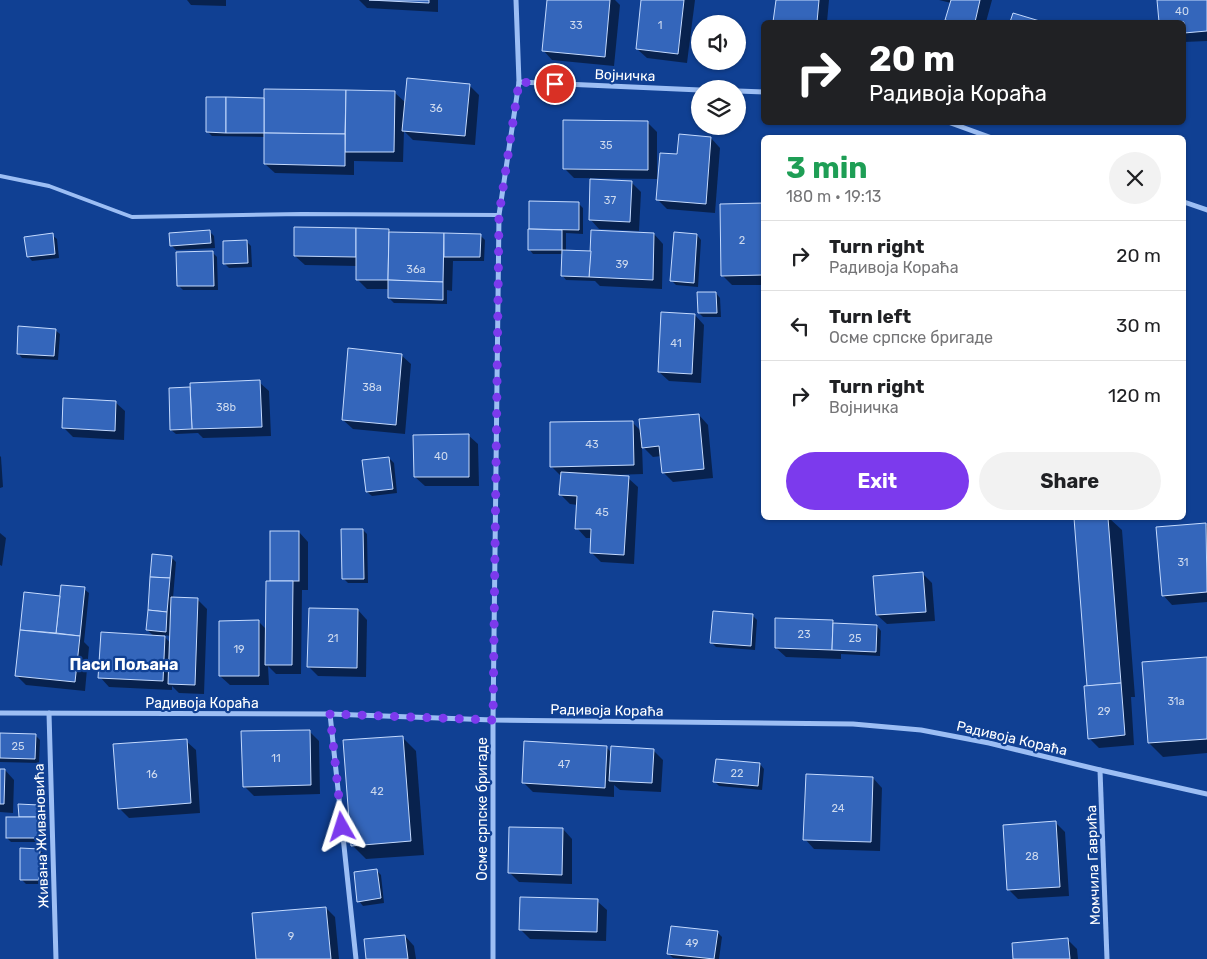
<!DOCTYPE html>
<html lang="en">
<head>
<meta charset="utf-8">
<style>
	:root { --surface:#fff; --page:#f2f2f2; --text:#202124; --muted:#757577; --line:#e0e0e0; --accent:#7c3aed }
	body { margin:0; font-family:Rubik,sans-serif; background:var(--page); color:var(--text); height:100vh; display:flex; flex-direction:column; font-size:19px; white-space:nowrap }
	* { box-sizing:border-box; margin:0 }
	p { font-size:16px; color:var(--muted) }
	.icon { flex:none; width:28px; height:28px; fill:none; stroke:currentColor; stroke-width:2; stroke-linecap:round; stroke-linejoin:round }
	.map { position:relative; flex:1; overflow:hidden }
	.details { position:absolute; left:761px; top:135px; width:425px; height:385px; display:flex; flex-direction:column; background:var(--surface); border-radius:8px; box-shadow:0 1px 4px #0004 }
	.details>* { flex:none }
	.banner { position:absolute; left:761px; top:20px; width:425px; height:105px; border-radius:8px; box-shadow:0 1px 4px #0004; background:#202124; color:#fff; overflow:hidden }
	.controls { position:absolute; left:691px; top:15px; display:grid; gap:10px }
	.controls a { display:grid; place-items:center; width:55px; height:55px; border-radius:50%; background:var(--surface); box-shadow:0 1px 4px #0004; font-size:25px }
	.pin { position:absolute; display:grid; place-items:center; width:42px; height:42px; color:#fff; margin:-21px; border:2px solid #fff; border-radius:50%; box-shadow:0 1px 5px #0007 }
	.me { position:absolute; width:55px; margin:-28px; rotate:354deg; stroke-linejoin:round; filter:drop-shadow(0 0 4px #0008) }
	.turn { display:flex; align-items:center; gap:18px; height:105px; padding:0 25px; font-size:22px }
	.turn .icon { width:65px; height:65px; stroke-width:2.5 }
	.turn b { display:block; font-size:35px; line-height:42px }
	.round { display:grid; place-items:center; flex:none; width:52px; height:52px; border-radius:26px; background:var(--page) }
	.headline { display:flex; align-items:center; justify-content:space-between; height:85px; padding:0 25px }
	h1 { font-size:30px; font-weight:700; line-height:38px; color:#1e9e55 }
	.cta { display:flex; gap:10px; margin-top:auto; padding:10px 25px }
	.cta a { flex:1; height:58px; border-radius:30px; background:var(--accent); color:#fff; font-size:20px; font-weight:700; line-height:58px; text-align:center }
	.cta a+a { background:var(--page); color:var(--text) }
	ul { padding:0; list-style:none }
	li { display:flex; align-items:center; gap:15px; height:70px; padding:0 25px; border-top:1px solid var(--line) }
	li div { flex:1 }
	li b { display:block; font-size:19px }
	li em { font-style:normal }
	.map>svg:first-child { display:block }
	.shadow { fill:#0007; fill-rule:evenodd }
	.building { fill:#3466bb; stroke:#c4dafe }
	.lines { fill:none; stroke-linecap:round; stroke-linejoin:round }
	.lane { stroke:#9cbef4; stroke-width:4 }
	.street { stroke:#9cbef4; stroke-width:5 }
	.route { stroke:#7c3aed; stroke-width:9; stroke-dasharray:0 16.2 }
	.labels { text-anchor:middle; stroke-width:4.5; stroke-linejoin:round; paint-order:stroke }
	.number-label { font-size:11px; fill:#ccd9ee }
	.street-label { font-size:14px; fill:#fff; stroke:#104093 }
	.quarter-label { font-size:16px; font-weight:bold; fill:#fff; stroke:#104093 }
</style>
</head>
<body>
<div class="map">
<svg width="1207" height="959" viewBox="0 0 1207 959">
	<rect width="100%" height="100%" fill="#104093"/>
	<!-- shadow -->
	<g class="shadow">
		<polygon points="187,0 226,0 226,6 191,5"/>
		<polygon points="359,0 438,0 438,12 367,8"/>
		<polygon points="548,0 615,0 620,5 614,66 552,60 543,50"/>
		<polygon points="643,0 695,0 687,63 647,58 637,49"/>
		<polygon points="777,0 829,0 827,22 775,22"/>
		<polygon points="939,0 992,0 986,22 949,22 947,20 951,3"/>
		<polygon points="1158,0 1207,0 1207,41 1184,42 1184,22 1160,22"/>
		<polygon points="1014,15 1038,22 1011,22"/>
		<polygon points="469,85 479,95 475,145 413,140 404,131 403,162 354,161 354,175 275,173 265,164 265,137 212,136 207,131 266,101 266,90 394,92 406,103"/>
		<polygon points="648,123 657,132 657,179 574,178 564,168"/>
		<polygon points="711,138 720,148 715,213 667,209 658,200 678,155"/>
		<polygon points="631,182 641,192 639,231 599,229 590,219"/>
		<polygon points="531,202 578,203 583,208 583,234 566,233 566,252 592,253 654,234 663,244 662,289 600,286 595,281 566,280 562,275 563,254 533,254 529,249 531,230"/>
		<polygon points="764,205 764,285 732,285 722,275"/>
		<polygon points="389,230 392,233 480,235 485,240 484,261 453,261 452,291 447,290 447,304 394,303 389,298 389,289 367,289 357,279 357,266 305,265 295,256"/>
		<polygon points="210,232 214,236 215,248 176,250 171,245"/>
		<polygon points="52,235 57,239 59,258 32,261 28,256"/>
		<polygon points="697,235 701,240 698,287 676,285 671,280"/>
		<polygon points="247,242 251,246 252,267 229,268 224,263"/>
		<polygon points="213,253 217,257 218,290 183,290 178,285"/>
		<polygon points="716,293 720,298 721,317 703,317 699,313"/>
		<polygon points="695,315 704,325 701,383 669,381 659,372"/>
		<polygon points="55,330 60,334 58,360 22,358 18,353"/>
		<polygon points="401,355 411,364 405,434 353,429 343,420"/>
		<polygon points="259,382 269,391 271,436 203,438 198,433 176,434 171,430 190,388 192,390"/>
		<polygon points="115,402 125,411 124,440 73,437 63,427"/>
		<polygon points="699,415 708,425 713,478 673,482 663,472 662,456 653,457 642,446 643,474 614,475 614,477 628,478 638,487 634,564 601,562 591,552 592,538 586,538 577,528 578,505 570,504 561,495 561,476 551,466 632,422 642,432"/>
		<polygon points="468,435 478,444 479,486 425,486 415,477"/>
		<polygon points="0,456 1,457 3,487 0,488"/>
		<polygon points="389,458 394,463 397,493 372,496 367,492"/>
		<polygon points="1075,518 1109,518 1122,530 1135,697 1131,697 1134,745 1099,748 1089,738 1090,687"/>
		<polygon points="1206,525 1207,526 1207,602 1172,605 1163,595"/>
		<polygon points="363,530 367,534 368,583 348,583 344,579"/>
		<polygon points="299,532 308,542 308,590 302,590 301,674 276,674 268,666 269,685 230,685 220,676 258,621 267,630 271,582"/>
		<polygon points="0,533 6,538 2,566 0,565"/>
		<path d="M171 557 176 562 173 598 197 599 207 609 204 694 179 693 172 686V690L109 687 100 677 154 636 147 630ZM163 635 171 636V644Z"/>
		<polygon points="923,574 932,583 935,621 887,624 877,615"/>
		<polygon points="84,589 89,593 84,642 89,647 85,691 26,685 16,675 25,594 61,597"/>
		<polygon points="358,610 367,620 366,677 318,676 309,667"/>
		<polygon points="753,616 757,620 755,650 716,647 712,643"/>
		<polygon points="833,621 836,625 877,626 881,631 880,656 841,654 841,659 786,657 776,648"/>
		<polygon points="1207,659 1207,753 1163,757 1149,743"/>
		<polygon points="309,731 319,741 320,794 254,796 244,786"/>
		<polygon points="0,734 35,735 40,740 39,763 0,762"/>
		<polygon points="402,737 416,751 424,855 366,859 352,845"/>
		<polygon points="186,741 196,750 200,813 129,818 119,808"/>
		<polygon points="607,748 612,753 653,750 663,760 661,792 620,790 614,785 614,797 533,792 523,782"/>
		<polygon points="760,764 764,769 762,790 719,786 715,782"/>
		<polygon points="0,770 5,770 14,780 13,813 0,812"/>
		<polygon points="873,778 882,788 880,851 814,849 805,839"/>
		<polygon points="39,806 43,811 43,842 11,842 7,838"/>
		<polygon points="1056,823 1065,832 1069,896 1018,899 1009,890"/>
		<polygon points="563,829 572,839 572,884 519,882 510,873"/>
		<polygon points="39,850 44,854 43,884 26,884 21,879"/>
		<polygon points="376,870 381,875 384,903 363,906 359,901"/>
		<polygon points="597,901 607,910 606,941 530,939 521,930"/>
		<polygon points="326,908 335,917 339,959 257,959"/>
		<polygon points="717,932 722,937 719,959 682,959 673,958 668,953"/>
		<polygon points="405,936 414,946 416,959 367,959"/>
		<polygon points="1067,939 1077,949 1078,959 1015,959"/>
	</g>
	<!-- building -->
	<g class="building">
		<polygon points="369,0 429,0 429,3"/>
		<polygon points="547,0 610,0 605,57 542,51"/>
		<polygon points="641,0 684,0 678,54 636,49"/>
		<polygon points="776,0 819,0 817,22 773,22"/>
		<polygon points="951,0 980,0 975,22 954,22 945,20"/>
		<polygon points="1157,0 1207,0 1207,31 1184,33 1184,22 1159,22"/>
		<polygon points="1013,13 1043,22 1010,22"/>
		<polygon points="407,78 470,84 465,136 402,131"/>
		<polygon points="264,89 346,90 345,134 264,133"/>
		<polygon points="346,90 395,91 394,152 345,152"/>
		<polygon points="206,97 226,97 226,133 206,132"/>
		<polygon points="226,97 264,98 264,133 226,133"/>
		<polygon points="563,120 648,121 648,170 563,169"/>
		<polygon points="264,133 345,134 345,166 264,164"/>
		<polygon points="679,134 711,137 706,204 656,200 660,153 677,154"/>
		<polygon points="590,179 632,181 630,222 589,220"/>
		<polygon points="529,201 579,202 579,230 529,229"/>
		<polygon points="764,203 764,275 721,276 720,204"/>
		<polygon points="294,227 356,228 356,257 294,256"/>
		<polygon points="356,228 389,229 388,280 356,280"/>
		<polygon points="528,229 562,230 562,250 528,250"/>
		<polygon points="210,230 211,243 170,246 169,233"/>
		<polygon points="591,230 654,233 653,280 589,277"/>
		<polygon points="389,232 444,233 443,282 388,280"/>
		<polygon points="674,232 697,234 694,283 670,281"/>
		<polygon points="53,233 55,254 27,257 24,237"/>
		<polygon points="444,233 481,234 480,257 444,257"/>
		<polygon points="247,240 248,263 223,264 223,241"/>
		<polygon points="562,250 591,251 589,277 561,276"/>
		<polygon points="213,251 214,286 177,286 176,252"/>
		<polygon points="388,280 443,282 443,300 388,298"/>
		<polygon points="697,292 716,292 717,313 698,313"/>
		<polygon points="661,312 695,314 692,374 658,372"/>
		<polygon points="18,326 56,329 54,356 17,354"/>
		<polygon points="348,348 402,354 396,425 342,420"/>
		<polygon points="260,380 262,427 192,429 190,383"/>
		<polygon points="190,387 192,429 170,430 169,388"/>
		<polygon points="63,398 116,401 115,431 62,428"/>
		<polygon points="699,414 704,469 662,473 659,446 642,448 639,419"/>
		<polygon points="633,421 634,465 550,467 550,422"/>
		<polygon points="469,434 469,477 414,477 413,435"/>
		<polygon points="389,457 393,489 366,492 362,460"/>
		<polygon points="561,472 629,476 624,555 590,553 591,529 575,529 577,496 559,495"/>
		<polygon points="1074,518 1108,518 1121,683 1087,686"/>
		<polygon points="1206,523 1207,592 1162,596 1156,527"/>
		<polygon points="341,529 363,529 364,579 342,579"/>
		<rect x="270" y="531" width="29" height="50"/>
		<polygon points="152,554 172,556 170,578 150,577"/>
		<polygon points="923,572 926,612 876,615 873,576"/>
		<polygon points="150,577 170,578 167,612 148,610"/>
		<polygon points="266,581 293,581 292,665 265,665"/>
		<polygon points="61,585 85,587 80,636 56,633"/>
		<polygon points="24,592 60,596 56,633 20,630"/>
		<polygon points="171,597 198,598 195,685 168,684"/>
		<polygon points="309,608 358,609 357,668 307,667"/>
		<polygon points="148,610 167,612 166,632 146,630"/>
		<polygon points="713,611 753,614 751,646 710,643"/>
		<polygon points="775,618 833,620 832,650 775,648"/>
		<polygon points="259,620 259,676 219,676 219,621"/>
		<polygon points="833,623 877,625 876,652 832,650"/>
		<polygon points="20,630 80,636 75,682 15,676"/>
		<polygon points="101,632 165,636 163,681 98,678"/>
		<polygon points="1207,657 1207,739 1148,743 1142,662"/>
		<polygon points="1121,683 1125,735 1088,739 1084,686"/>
		<polygon points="310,730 311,785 243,787 241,731"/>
		<polygon points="0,733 36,734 35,759 0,758"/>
		<polygon points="403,736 411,841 351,846 343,740"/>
		<polygon points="187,739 191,803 118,809 113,744"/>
		<polygon points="524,741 607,746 605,788 522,783"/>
		<polygon points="611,746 654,749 652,783 609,781"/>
		<polygon points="716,759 760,763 758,786 713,782"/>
		<polygon points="0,769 5,769 4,804 0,804"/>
		<polygon points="806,774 873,777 871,842 803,840"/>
		<polygon points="18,804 39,805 39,817 19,817"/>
		<rect x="6" y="817" width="33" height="21"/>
		<polygon points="1056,821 1060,887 1007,890 1003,825"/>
		<polygon points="509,827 563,828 562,875 508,873"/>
		<polygon points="20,848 40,849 39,880 20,880"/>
		<polygon points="377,869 381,898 357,902 354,872"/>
		<polygon points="520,897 598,899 597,932 519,930"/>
		<polygon points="326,907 331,959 256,959 252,913"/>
		<polygon points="671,926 718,931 714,959 667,954"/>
		<polygon points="405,935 408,959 366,959 364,939"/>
		<polygon points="1068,938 1070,959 1013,959 1012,943"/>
	</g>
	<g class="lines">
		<!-- lane -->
		<polyline class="lane" points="0,176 49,186 132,217 302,214 499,215"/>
		<!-- street -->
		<g class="street">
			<polyline points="519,82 700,90"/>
			<polyline points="738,91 764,92"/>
			<polyline points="948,122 992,138"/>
			<polyline points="1184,202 1207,210"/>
			<polyline points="0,713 330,714 493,720 853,724 921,730 989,743 1100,770 1207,794"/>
			<polyline points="49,713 56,959"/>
			<polyline points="330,714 356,959"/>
			<polyline points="1100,770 1107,959"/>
			<polyline points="493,959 493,720 499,215 519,82 516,0"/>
		</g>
	</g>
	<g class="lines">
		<!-- route -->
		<polyline class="route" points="342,827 330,714 493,720 499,215 519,82 555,84"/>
	</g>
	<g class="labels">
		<!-- number labels -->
		<g class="number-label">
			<text x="1182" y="15">40</text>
			<text x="576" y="29">33</text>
			<text x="660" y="29">1</text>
			<text x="436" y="112">36</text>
			<text x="606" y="149">35</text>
			<text x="610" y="204">37</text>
			<text x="742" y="244">2</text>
			<text x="622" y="268">39</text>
			<text x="416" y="273">36a</text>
			<text x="676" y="347">41</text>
			<text x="372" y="391">38a</text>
			<text x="226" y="411">38b</text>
			<text x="592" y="448">43</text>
			<text x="441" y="460">40</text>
			<text x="602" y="516">45</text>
			<text x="1183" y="566">31</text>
			<text x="804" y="638">23</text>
			<text x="333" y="642">21</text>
			<text x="855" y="642">25</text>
			<text x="239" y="653">19</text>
			<text x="1176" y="705">31a</text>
			<text x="1104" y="715">29</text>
			<text x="18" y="750">25</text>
			<text x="276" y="762">11</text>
			<text x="564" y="768">47</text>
			<text x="737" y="777">22</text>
			<text x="152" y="778">16</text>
			<text x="377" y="795">42</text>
			<text x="838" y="812">24</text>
			<text x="1032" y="860">28</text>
			<text x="291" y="940">9</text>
			<text x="692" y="947">49</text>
		</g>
		<!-- street labels -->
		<g class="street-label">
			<text transform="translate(625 75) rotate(2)" y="5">Војничка</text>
			<text x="202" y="708">Радивоја Кораћа</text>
			<text transform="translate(607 710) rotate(1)" y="5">Радивоја Кораћа</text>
			<text transform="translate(1012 738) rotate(13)" y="5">Радивоја Кораћа</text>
			<text transform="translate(482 809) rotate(-90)" y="5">Осме српске бригаде</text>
			<text transform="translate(41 836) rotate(-92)" y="5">Живана Живановића</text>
			<text transform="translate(1093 865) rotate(-92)" y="5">Момчила Гаврића</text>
		</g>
		<!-- quarter labels -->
		<g class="quarter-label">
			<text x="124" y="670">Паси Пољана</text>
		</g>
	</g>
</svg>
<div class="controls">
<a><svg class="icon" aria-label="sound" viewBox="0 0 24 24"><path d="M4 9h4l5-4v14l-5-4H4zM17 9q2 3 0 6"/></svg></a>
<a><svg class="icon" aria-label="layers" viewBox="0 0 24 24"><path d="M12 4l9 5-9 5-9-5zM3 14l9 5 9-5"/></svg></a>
</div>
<div class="pin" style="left:555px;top:84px;background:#d93025"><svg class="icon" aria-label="arrive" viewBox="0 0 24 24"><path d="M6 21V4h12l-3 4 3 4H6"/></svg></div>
<svg class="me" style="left:342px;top:827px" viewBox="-20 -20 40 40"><path d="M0-17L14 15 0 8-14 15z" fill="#7c3aed" stroke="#fff" stroke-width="4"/></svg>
<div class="banner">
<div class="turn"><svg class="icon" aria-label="right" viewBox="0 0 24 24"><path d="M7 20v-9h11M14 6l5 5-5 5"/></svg><div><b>20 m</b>Радивоја Кораћа</div></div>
</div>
<section class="details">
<div class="headline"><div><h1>3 min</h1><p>180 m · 19:13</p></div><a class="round"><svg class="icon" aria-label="close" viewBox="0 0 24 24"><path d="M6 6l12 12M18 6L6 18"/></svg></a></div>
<ul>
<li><svg class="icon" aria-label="right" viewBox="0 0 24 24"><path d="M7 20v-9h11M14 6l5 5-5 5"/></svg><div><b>Turn right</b><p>Радивоја Кораћа</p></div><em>20 m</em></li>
<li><svg class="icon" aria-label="left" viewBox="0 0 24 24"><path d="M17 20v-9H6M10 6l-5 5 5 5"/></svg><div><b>Turn left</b><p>Осме српске бригаде</p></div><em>30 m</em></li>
<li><svg class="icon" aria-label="right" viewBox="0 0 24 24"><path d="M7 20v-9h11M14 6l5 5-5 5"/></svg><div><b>Turn right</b><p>Војничка</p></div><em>120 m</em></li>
</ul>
<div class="cta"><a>Exit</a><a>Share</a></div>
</section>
</div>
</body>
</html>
